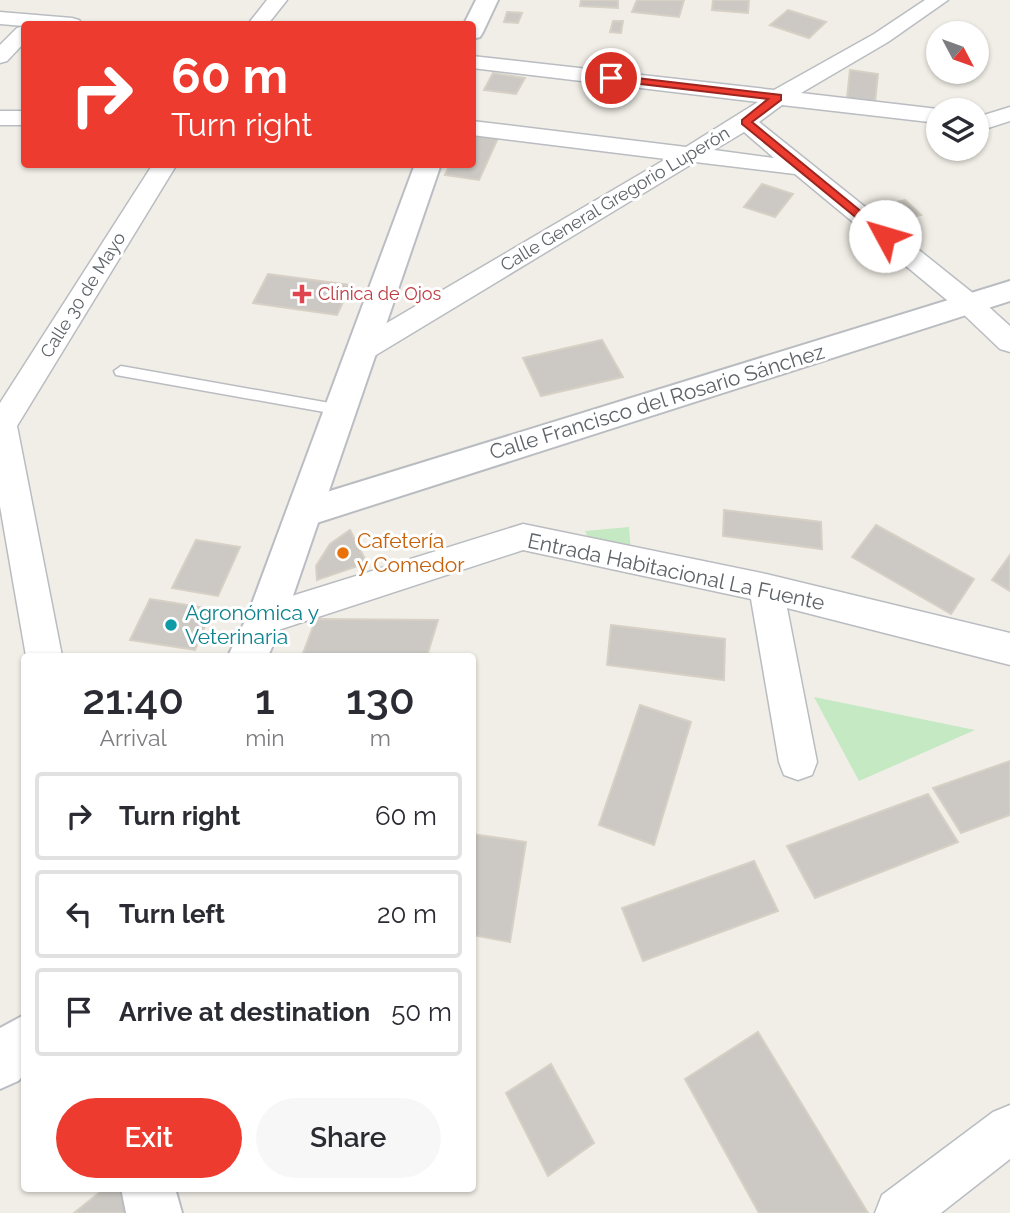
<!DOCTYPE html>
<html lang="en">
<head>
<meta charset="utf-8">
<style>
	:root { --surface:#fff; --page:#f7f7f7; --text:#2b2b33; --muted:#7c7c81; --line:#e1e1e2; --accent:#ee3b2f }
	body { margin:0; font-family:Raleway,sans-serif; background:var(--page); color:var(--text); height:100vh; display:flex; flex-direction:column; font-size:26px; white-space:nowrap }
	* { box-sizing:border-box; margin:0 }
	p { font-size:23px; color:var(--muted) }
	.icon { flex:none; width:38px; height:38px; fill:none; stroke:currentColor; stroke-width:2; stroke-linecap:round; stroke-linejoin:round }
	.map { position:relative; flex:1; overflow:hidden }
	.panel { position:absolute; left:21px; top:653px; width:455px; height:539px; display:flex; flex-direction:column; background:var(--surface); border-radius:7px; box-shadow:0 2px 5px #0004 }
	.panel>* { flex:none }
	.banner { position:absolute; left:21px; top:21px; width:455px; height:147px; border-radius:7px; box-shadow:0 2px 5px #0004; background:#ee3b2f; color:#fff; overflow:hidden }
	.needle { width:46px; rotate:131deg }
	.tools { position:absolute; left:926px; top:21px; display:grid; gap:14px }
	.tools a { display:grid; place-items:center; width:63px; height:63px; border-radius:50%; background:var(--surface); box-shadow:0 2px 5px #0004; font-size:35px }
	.pin { position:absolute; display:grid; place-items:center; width:60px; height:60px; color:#fff; margin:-30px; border:4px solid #fff; border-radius:50%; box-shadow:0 2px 7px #0007 }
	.me { position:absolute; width:77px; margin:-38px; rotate:309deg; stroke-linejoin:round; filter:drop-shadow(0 0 5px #0008) }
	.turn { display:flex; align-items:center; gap:24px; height:147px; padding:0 35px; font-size:32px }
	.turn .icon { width:91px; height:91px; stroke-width:2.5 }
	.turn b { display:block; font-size:49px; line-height:60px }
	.eta { display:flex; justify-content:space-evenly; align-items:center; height:119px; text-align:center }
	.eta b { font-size:42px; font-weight:600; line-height:49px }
	.action { display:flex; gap:14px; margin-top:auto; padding:14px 35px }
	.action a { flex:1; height:80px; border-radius:42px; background:var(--accent); color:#fff; font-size:28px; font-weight:600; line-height:80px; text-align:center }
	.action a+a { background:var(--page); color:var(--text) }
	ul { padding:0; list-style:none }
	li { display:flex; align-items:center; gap:21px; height:88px; margin:0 14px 10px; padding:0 21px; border:4px solid var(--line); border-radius:7px }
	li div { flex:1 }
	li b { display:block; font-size:26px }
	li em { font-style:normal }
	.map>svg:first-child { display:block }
	.green { fill:#c4e9c3 }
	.building { fill:#ccc9c4; stroke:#d6d0c5; stroke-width:2 }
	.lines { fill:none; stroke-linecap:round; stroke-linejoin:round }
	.service-casing { stroke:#b9bcc1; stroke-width:3 }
	.minor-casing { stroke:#b9bcc1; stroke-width:3 }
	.tertiary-casing { stroke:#b9bcc1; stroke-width:4 }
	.secondary-casing { stroke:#babdc3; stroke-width:4 }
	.service { fill:#fff; fill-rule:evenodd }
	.minor { fill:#fff; fill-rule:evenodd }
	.tertiary { fill:#fff; fill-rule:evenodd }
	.secondary { fill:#fff; fill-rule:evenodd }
	.route { fill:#ee3b2f; stroke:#9b261f; stroke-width:2 }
	.health-dot { fill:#e0444e; stroke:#fff; stroke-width:2.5 }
	.food-dot { fill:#e8710a; stroke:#fff; stroke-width:2.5 }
	.culture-dot { fill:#0f9aa8; stroke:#fff; stroke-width:2.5 }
	.labels { text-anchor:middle; stroke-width:6; stroke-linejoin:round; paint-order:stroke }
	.far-street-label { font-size:18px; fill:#5e6368; stroke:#fff }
	.far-health-label { font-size:18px; fill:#be3a42; stroke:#fff; text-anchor:start }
	.street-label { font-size:21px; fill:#5e6368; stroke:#fff }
	.food-label { font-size:21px; fill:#c56008; stroke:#fff; text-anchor:start }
	.culture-label { font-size:21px; fill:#0d838f; stroke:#fff; text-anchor:start }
</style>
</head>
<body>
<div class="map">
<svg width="1010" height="1213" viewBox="0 0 1010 1213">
	<rect width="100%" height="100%" fill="#f1eee7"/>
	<!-- green -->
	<g class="green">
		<polygon points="629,527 631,553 592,545 585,531"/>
		<polygon points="814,697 975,730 859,781"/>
	</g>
	<!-- building -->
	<g class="building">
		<polygon points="581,0 618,0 618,8 580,6"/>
		<polygon points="637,0 684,0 679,17 632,12"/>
		<polygon points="713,0 749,0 748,13 712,10"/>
		<polygon points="788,10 826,22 809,38 770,25"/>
		<polygon points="507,12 522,13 518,23 504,22"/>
		<polygon points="613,21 623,21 621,33 610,32"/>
		<polygon points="850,70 878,74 875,102 847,98"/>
		<polygon points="493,73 525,78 516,94 484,90"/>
		<polygon points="472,135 498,138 479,180 445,175 450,164 472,164"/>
		<polygon points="762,184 793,194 775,217 744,207"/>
		<polygon points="905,200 921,215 891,222 875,207"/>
		<polygon points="268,274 351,285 337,315 253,303"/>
		<polygon points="602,340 623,377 541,396 523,358"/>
		<polygon points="724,510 821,522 822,549 723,536"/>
		<polygon points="876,525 974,579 951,614 852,557"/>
		<polygon points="350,530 367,563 317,580 316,566 330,544"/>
		<polygon points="196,540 240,547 218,596 172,588"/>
		<polygon points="1010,555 1010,591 992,580"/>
		<polygon points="150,599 212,609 195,650 130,640"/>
		<polygon points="316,619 438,620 427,656 302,656"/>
		<polygon points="611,625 725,639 724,680 607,665"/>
		<polygon points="640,705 691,722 654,845 599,825"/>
		<polygon points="1010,761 1010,815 961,833 933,788"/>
		<polygon points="928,794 958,842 815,898 787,846"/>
		<polygon points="472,834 526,842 510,942 472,935"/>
		<polygon points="754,861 778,911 643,961 622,908"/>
		<polygon points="758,1032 868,1213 759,1213 685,1079"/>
		<polygon points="551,1064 594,1143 548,1176 506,1093"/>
		<polygon points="105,1188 129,1188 140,1213 74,1213"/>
	</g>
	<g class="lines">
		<defs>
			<polygon id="service" points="121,366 341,405 348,410 341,415 116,375 114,371"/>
			<g id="minor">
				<polygon points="267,0 287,0 268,24 248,24"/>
				<path d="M925 0H948L888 42 801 93 938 109 942 110H938V123L782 105 759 122 979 298 1010 326V352L1000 349 959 310 795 174 695 162 371 358 361 361 351 358 347 351 351 344 666 159 472 135V121L686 147 758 102 472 68V56L774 90 874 34ZM744 132 774 158 714 150Z"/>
				<polygon points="0,12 72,18 79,20 82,24 24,24 24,43 7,61 0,63 0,45 17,28 24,26 0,24"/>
				<polygon points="1010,107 1010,121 985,129 976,128 976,114 984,115"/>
				<rect x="0" y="111" width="24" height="14"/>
				<polygon points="153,164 177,164 17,426 62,656 26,656 0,506 0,403"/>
				<polygon points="523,524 766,574 1010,633 1010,665 787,608 817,762 812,775 798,780 784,775 779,762 751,599 523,550 266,634 254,630 248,619 254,608 266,604"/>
				<polygon points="1010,1105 1010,1159 941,1213 875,1213 882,1195 993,1112"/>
			</g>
			<g id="tertiary">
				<polygon points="1010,281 1010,301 304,527 291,523 286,513 291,503 304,499"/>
				<polygon points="121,1188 175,1188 182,1213 126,1213"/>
			</g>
			<g id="secondary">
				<polygon points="476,0 498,0 483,32 480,37 472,39 472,24 464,24"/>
				<polygon points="415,164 441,164 285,619 268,656 228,656 247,617"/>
				<polygon points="24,1015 24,1075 18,1081 0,1089 0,1028"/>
			</g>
		</defs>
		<!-- service casing -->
		<use href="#service" class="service-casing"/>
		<!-- minor casing -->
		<use href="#minor" class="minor-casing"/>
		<!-- tertiary casing -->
		<use href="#tertiary" class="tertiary-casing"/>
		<!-- secondary casing -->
		<use href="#secondary" class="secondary-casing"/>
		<!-- service -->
		<use href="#service" class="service"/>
		<!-- minor -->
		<use href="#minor" class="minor"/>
		<!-- tertiary -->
		<use href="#tertiary" class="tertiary"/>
		<!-- secondary -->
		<use href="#secondary" class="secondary"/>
	</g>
	<!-- route -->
	<polygon class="route" points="611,75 781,95 781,100 752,122 891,236 881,238 742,124 742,120 768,99 607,80 607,76"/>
	<!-- markers -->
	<path class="health-dot" d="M298.5 283.5h7v7h7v7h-7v7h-7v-7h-7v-7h7z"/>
	<circle class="food-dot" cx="343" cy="553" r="7"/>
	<circle class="culture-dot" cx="171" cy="625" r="7"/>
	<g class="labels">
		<!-- far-street labels -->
		<g class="far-street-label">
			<text transform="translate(615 199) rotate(-31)" y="6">Calle General Gregorio Luperón</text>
			<text transform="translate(83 295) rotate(-58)" y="6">Calle 30 de Mayo</text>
		</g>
		<!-- far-health labels -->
		<g class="far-health-label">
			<text x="318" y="300">Clínica de Ojos</text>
		</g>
		<!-- street labels -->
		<g class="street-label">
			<text transform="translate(657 402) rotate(-17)" y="7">Calle Francisco del Rosario Sánchez</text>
			<text transform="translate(676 572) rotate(12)" y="7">Entrada Habitacional La Fuente</text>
		</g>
		<!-- food labels -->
		<g class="food-label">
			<text x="357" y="548">Cafetería<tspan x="357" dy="24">y Comedor</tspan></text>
		</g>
		<!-- culture labels -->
		<g class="culture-label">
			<text x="185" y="620">Agronómica y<tspan x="185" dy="24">Veterinaria</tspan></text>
		</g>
	</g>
</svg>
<div class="tools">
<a><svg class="needle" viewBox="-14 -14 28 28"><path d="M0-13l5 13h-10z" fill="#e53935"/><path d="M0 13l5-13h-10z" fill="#7c7c81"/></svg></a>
<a><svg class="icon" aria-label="layers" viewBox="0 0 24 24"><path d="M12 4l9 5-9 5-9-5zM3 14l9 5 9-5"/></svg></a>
</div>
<div class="pin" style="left:611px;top:78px;background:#d93025"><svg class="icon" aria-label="arrive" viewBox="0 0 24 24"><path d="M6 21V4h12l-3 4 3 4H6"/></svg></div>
<svg class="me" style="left:885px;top:236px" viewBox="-20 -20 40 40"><circle r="19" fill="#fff"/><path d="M0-13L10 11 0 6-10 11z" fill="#ee3b2f"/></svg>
<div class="banner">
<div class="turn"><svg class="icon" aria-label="right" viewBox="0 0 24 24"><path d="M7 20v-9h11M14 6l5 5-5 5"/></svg><div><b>60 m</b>Turn right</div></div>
</div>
<section class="panel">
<div class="eta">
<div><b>21:40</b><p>Arrival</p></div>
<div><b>1</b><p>min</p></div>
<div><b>130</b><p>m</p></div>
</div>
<ul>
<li><svg class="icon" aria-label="right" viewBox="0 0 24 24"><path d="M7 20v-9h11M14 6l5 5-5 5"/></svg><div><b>Turn right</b></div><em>60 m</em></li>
<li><svg class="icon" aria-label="left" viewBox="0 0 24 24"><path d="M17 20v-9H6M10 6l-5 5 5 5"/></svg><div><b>Turn left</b></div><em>20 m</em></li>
<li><svg class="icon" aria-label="arrive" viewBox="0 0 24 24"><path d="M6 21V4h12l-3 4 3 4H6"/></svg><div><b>Arrive at destination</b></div><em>50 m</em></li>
</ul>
<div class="action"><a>Exit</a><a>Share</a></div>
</section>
</div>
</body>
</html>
